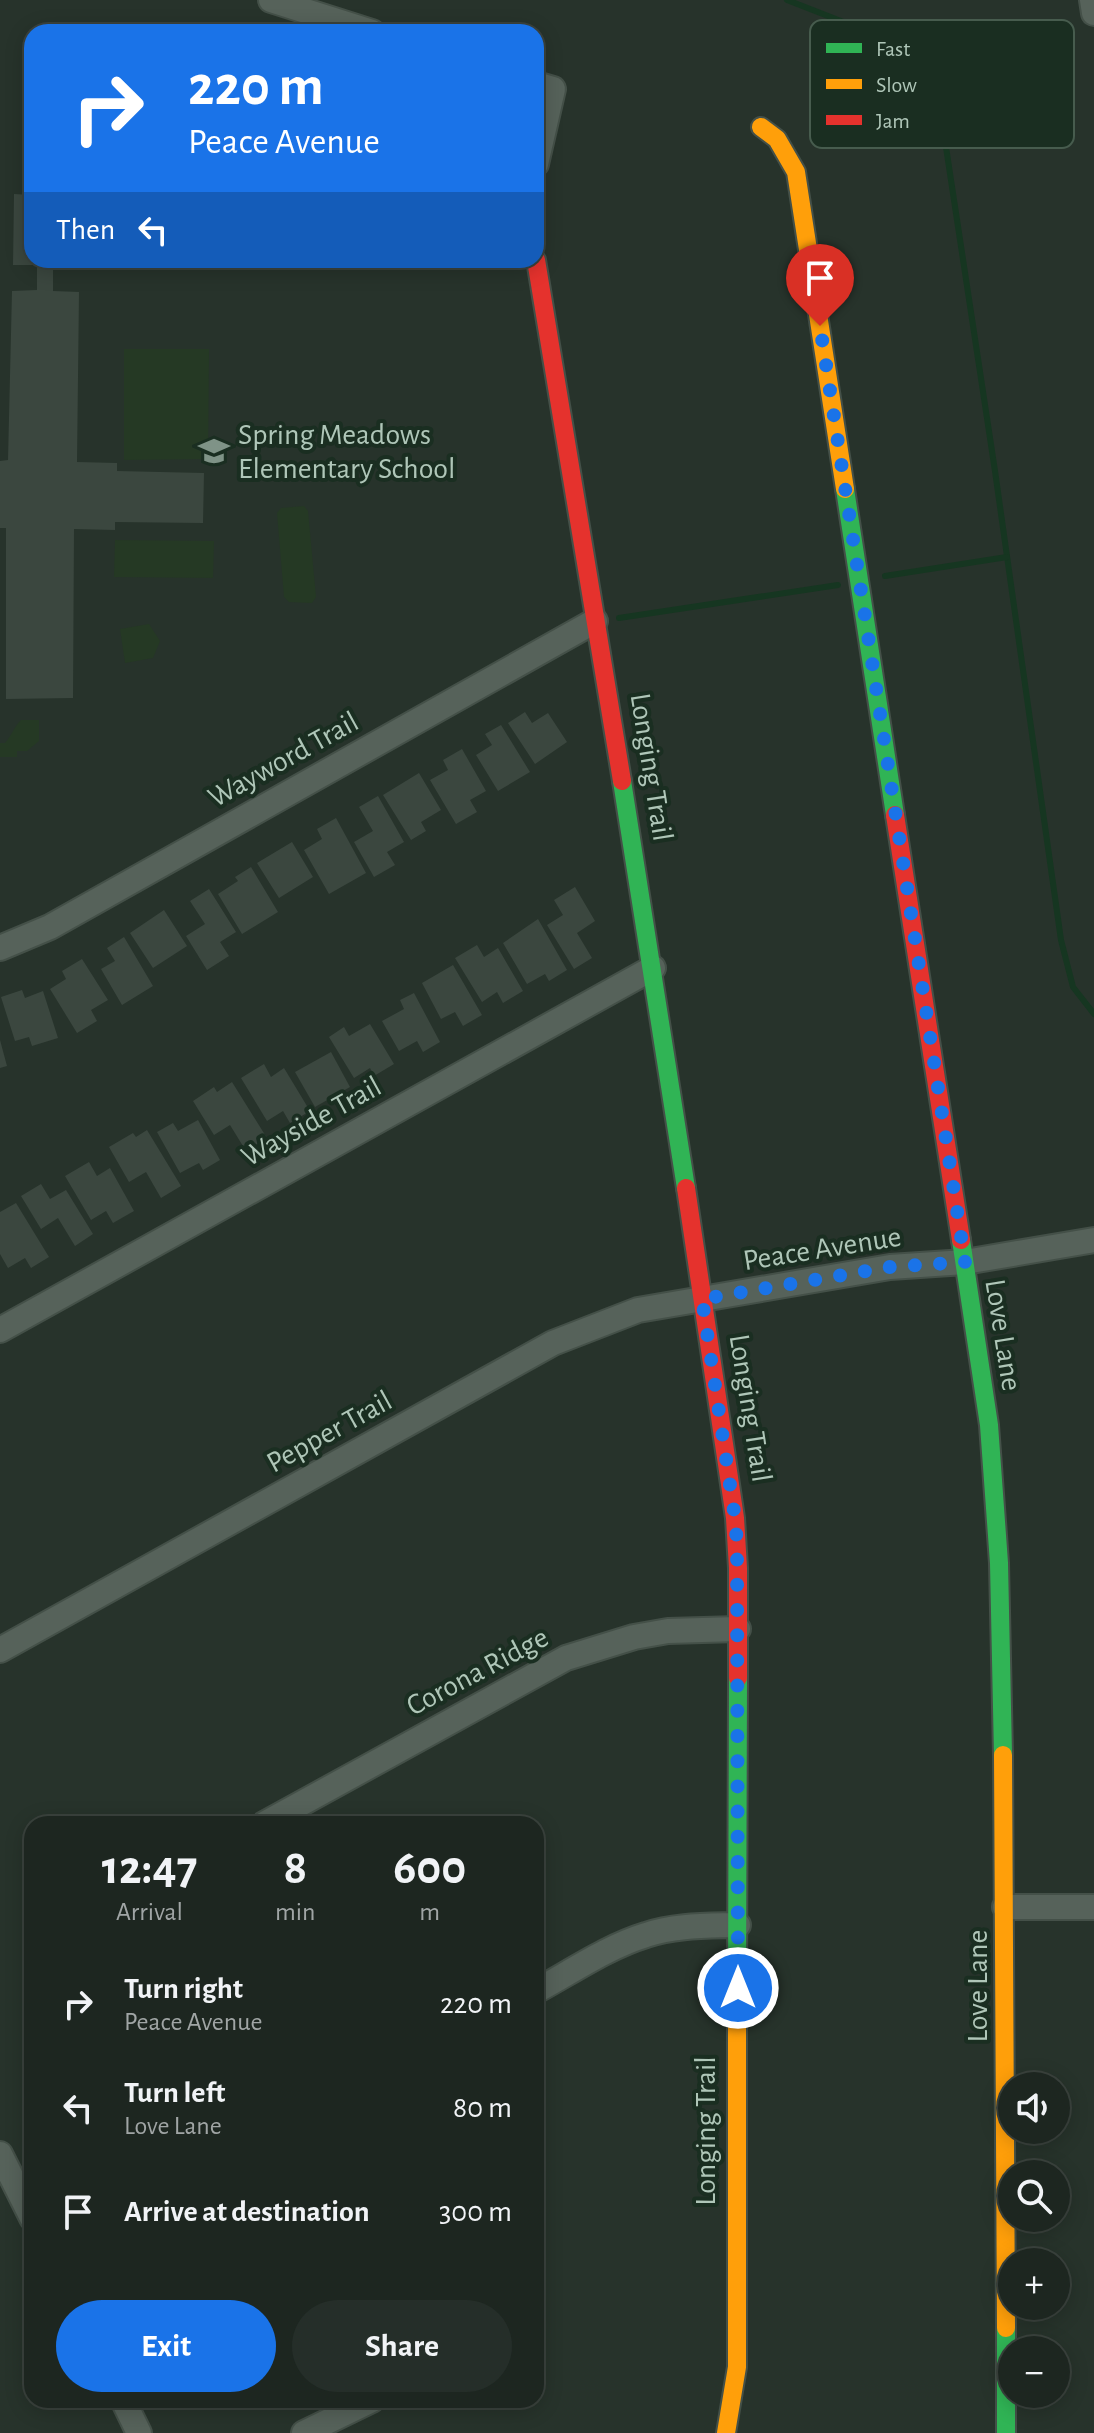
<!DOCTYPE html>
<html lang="en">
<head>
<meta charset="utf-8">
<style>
	:root { --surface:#1d2620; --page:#252e29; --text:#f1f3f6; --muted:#a0a5a5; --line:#3b433e; --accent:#1a73e8 }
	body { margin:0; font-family:"Alegreya Sans",sans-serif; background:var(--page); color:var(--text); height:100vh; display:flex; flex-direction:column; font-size:30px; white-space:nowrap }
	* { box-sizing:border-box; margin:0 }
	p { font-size:26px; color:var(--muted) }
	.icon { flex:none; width:44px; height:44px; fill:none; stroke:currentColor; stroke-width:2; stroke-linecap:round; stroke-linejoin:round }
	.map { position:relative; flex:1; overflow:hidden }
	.details { position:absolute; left:24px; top:1816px; width:520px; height:592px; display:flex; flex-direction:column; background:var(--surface); border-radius:24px; box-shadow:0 4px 20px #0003,0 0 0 2px var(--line) }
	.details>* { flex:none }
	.banner { position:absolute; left:24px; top:24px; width:520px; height:244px; border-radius:24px; box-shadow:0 4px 20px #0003,0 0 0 2px var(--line); background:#1a73e8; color:#fff; overflow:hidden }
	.fabs { position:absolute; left:998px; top:2072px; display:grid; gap:16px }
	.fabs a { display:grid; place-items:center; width:72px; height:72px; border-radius:50%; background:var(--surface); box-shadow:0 4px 20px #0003,0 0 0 2px var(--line); font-size:40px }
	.pin { position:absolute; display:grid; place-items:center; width:68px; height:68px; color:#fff; margin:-82px -34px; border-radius:50% 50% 50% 0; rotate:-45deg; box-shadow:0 0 8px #0007 }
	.pin .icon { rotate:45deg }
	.me { position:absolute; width:88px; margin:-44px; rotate:0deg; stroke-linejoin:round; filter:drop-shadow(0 0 6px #0008) }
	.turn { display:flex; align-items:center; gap:28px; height:168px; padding:0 32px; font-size:36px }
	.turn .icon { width:104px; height:104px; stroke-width:2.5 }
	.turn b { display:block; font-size:56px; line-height:68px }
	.then { display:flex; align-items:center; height:76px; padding:0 32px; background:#0003; gap:16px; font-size:30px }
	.eta { display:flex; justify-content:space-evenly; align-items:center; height:136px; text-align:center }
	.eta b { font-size:48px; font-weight:600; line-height:56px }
	.button { display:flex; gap:16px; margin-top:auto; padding:16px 32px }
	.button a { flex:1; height:92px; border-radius:48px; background:var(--accent); color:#fff; font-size:32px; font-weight:600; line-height:92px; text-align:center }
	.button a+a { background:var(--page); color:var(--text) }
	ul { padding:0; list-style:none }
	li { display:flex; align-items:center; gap:24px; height:104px; padding:0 32px }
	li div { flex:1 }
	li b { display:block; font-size:30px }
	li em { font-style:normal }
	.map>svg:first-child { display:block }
	.green { fill:#253924 }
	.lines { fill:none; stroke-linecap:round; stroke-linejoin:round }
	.stream { stroke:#163621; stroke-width:6 }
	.building { fill:#3b473f }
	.street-casing { stroke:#445048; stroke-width:28 }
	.fast-casing { stroke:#445048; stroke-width:22 }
	.slow-casing { stroke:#445048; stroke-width:22 }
	.jam-casing { stroke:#445048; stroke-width:22 }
	.street { stroke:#56625a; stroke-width:24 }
	.fast { stroke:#30b455; stroke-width:18 }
	.slow { stroke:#ff9f0a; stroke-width:18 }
	.jam { stroke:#e5322d; stroke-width:18 }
	.route { stroke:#1a73e8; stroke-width:14; stroke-dasharray:0 25.2 }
	.labels { text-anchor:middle; stroke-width:8; stroke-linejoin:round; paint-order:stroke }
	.poi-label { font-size:30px; fill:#afc6b8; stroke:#1a2e21; text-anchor:start }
	.street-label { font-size:30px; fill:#afc6b8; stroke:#1a2e21 }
	.key { fill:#1a2e21; stroke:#475c4e; stroke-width:2 }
	.key-label { font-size:22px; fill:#afc6b8 }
</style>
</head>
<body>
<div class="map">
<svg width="1094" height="2433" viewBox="0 0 1094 2433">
	<rect width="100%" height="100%" fill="#27332b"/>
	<!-- green -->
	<g class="green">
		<polygon points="124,349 209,349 208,459 124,460"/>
		<polygon points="304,506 308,511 316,597 312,603 289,602 284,597 277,513 281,508"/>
		<polygon points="115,540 214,541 213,578 114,577"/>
		<polygon points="149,624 160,641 153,658 125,663 120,629"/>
		<path d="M21 720H39V741L27 751H17V757H0V743H5C12 735 14 727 21 720Z"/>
	</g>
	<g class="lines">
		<!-- stream -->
		<g class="stream">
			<polyline points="787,0 869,32 912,63 941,114 995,471 1061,940 1073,987 1094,1014"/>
			<polyline points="885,576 1007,557"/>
			<polyline points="619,618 838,585"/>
		</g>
	</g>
	<!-- building -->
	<g class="building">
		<polygon points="14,194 32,195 32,260 128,260 128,266 53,266 53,291 79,292 77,462 117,463 117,471 204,473 203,523 115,522 115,530 74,529 73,698 6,699 6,528 0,528 0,461 8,460 12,291 37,290 37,265 13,265"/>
		<polygon points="525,712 532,723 548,713 567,742 535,764 508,723"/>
		<polygon points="501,725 530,772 498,791 476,755 492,745 485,734"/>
		<polygon points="462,749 486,791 470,800 477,812 456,824 430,780 448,770 443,760"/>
		<polygon points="419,773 441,810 421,822 426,831 411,840 383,795"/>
		<polygon points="378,796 404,842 387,852 395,865 374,877 354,842 373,831 359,807"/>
		<polygon points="336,818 366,873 329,894 304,850 322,839 317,829"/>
		<polygon points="292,842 313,877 279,898 257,863"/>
		<polygon points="251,867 278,912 242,934 218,894 238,881 235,877"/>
		<polygon points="575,887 595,921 577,933 592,958 574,969 547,925 563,915 554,900"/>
		<polygon points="209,889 236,932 220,942 229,956 207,970 186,936 205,924 190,901"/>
		<polygon points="164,910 187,946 153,968 130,933"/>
		<polygon points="538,919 567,970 549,981 545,974 527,984 503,943"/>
		<polygon points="124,937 153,986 122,1005 101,969 115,961 107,948"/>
		<polygon points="477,945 484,957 498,948 523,991 503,1003 497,992 482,1002 455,958"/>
		<polygon points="82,959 108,1000 91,1010 97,1021 77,1033 50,989 66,979 62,971"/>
		<polygon points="453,965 482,1015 463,1026 455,1012 441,1019 422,983"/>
		<polygon points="22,990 25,998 43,991 58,1038 32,1046 29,1037 15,1041 1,997"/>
		<polygon points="414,993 440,1042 423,1052 417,1041 399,1051 382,1021 404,1009 400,1000"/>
		<polygon points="370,1024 394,1064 374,1076 370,1068 354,1078 329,1037 344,1027 349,1036"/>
		<polygon points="0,1040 7,1066 0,1068"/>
		<polygon points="331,1052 350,1087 315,1107 295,1072"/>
		<polygon points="264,1064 271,1077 284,1068 310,1111 290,1123 283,1111 267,1121 241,1078"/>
		<polygon points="232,1082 267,1138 246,1151 230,1125 214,1135 193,1101 214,1087 217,1092"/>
		<polygon points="198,1120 220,1160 203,1170 199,1163 180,1173 157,1132 173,1123 178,1131"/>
		<polygon points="147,1130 181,1186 161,1198 146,1172 129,1182 109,1147 133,1133 136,1137"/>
		<polygon points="89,1162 97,1176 110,1168 134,1211 113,1223 106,1211 91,1220 65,1176"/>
		<polygon points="41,1184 50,1199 66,1190 93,1234 75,1246 58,1218 41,1229 21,1196"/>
		<polygon points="16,1203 49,1257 31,1268 25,1258 8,1268 0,1254 0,1212"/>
	</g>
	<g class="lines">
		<defs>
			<g id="street">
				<polyline points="271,0 372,32"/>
				<polyline points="1092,0 1094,13"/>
				<polyline points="536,84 553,89 536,164"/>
				<polyline points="0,948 50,927 595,621"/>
				<polyline points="0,1330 653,968"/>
				<polyline points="0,1650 553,1343 638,1310 890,1267 965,1262 1094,1240"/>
				<polyline points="264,1824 566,1658 634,1637 668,1631 738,1629"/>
				<polyline points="1005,1907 1094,1907"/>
				<path d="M536 1991C571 1972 607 1947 646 1935 675 1925 707 1926 738 1925"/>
				<polyline points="0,2154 32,2218"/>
				<polyline points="123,2400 139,2433"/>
				<polyline points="304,2433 372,2400"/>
			</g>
			<g id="fast">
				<polyline points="845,489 895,815"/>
				<polyline points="622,781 686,1188"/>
				<polyline points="961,1240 989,1425 999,1563 1003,1755"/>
				<polyline points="737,1991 738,1678"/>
				<polyline points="1006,2328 1006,2433"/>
			</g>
			<g id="slow">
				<polyline points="761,127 777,139 796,172 845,489"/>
				<polyline points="1003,1755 1006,2328"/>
				<polyline points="726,2433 737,2367 737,1991"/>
			</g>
			<g id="jam">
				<polyline points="536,260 622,781"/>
				<polyline points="895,815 961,1240"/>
				<polyline points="686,1188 735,1518 738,1568 738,1678"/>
			</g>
		</defs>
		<!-- street casing -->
		<use href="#street" class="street-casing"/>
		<!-- fast casing -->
		<use href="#fast" class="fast-casing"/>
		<!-- slow casing -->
		<use href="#slow" class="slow-casing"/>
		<!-- jam casing -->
		<use href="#jam" class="jam-casing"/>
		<!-- street -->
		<use href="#street" class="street"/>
		<!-- fast -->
		<use href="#fast" class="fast"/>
		<!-- slow -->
		<use href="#slow" class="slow"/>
		<!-- jam -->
		<use href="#jam" class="jam"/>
	</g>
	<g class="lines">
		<!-- route -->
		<polyline class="route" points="738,1988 737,1543 735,1518 702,1299 890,1267 965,1262 820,326"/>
	</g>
	<!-- icons -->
	<defs>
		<symbol id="school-bare" viewBox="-9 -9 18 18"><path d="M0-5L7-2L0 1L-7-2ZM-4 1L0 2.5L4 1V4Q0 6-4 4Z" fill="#7f9387" stroke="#1a2e21" stroke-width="2.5" paint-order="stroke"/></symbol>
	</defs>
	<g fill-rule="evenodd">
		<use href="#school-bare" x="192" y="429" width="44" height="44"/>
	</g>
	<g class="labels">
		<!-- poi labels -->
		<g class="poi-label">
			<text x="238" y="444">Spring Meadows<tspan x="238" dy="34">Elementary School</tspan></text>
		</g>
		<!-- street labels -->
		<g class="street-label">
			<text transform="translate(283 759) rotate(-29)" y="10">Wayword Trail</text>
			<text transform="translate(652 767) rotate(81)" y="10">Longing Trail</text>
			<text transform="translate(311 1121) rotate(-29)" y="10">Wayside Trail</text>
			<text transform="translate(822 1248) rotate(-9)" y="10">Peace Avenue</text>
			<text transform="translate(1004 1335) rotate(81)" y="10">Love Lane</text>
			<text transform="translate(751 1408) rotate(81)" y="10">Longing Trail</text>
			<text transform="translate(329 1431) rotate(-29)" y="10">Pepper Trail</text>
			<text transform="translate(477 1671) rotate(-28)" y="10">Corona Ridge</text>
			<text transform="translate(977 1986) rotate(-90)" y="10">Love Lane</text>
			<text transform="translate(705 2131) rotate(-90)" y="10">Longing Trail</text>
		</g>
	</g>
	<!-- legend -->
	<rect x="810" y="20" width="264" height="128" rx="12" class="key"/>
	<rect x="826" y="43" width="36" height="10" fill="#30b455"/>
	<rect x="826" y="79" width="36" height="10" fill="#ff9f0a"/>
	<rect x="826" y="115" width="36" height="10" fill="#e5322d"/>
	<g class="key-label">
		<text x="876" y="56">Fast</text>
		<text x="876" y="92">Slow</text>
		<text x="876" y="128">Jam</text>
	</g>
</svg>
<div class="fabs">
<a><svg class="icon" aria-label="sound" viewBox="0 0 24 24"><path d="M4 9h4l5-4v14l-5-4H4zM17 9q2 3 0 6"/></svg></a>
<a><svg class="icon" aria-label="search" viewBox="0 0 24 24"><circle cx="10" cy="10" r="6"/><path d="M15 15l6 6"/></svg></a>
<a>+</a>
<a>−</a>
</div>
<div class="pin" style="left:820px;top:326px;background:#d93025"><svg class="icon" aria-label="arrive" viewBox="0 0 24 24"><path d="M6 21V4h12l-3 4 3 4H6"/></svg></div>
<svg class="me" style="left:738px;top:1988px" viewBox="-20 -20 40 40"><circle r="17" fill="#1a73e8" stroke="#fff" stroke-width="3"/><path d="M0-11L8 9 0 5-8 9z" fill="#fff"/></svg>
<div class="banner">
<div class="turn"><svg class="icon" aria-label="right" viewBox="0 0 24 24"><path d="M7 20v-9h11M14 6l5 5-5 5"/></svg><div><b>220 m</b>Peace Avenue</div></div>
<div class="then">Then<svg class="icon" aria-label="left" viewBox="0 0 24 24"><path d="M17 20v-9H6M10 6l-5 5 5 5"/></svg></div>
</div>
<section class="details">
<div class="eta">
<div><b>12:47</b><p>Arrival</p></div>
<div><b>8</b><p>min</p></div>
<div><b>600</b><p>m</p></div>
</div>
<ul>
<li><svg class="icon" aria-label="right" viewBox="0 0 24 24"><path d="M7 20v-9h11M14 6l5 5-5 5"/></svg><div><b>Turn right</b><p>Peace Avenue</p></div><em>220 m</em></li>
<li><svg class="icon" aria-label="left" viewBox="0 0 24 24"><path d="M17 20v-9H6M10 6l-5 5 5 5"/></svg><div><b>Turn left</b><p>Love Lane</p></div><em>80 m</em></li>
<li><svg class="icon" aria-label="arrive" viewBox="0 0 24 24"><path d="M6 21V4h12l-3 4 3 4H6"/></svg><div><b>Arrive at destination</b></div><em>300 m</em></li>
</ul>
<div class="button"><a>Exit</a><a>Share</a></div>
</section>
</div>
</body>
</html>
